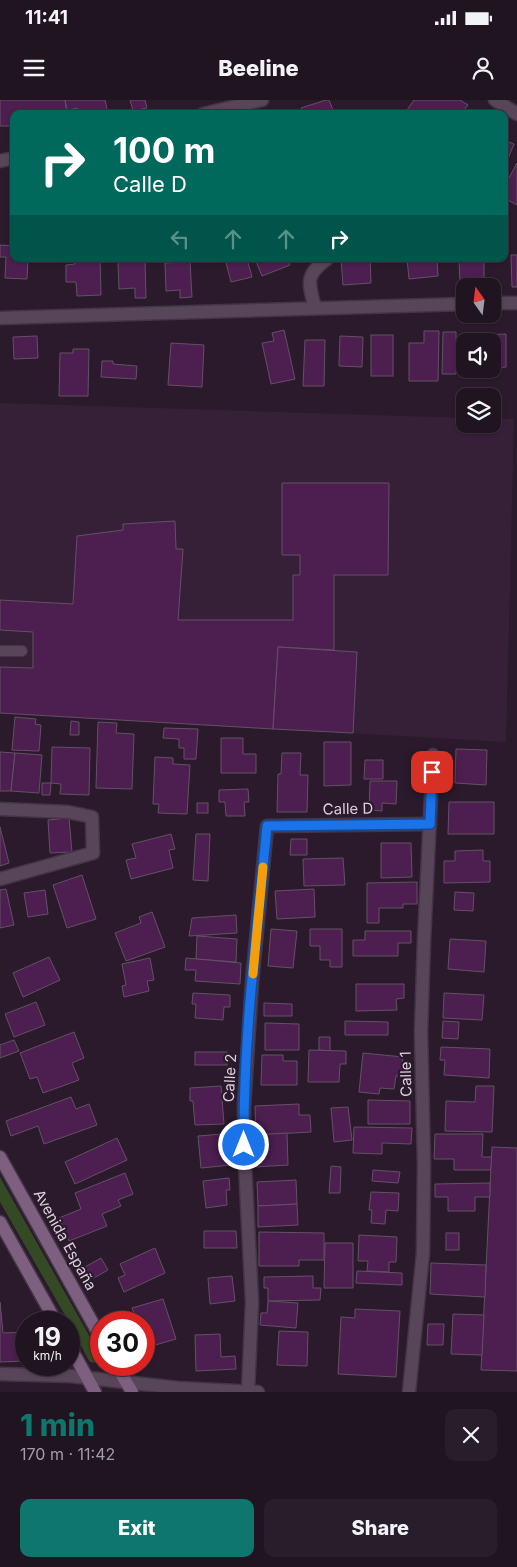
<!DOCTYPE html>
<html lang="en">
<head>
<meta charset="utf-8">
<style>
	:root { --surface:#201421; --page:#281d2a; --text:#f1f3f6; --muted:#a29ea5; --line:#3d333f; --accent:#0f766e }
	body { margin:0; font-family:Inter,sans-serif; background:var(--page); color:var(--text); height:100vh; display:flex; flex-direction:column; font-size:19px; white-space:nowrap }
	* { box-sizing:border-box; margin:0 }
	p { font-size:16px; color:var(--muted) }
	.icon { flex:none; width:28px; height:28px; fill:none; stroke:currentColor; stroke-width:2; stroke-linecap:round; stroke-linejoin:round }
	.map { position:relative; height:1292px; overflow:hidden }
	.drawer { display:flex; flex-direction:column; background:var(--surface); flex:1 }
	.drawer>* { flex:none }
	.hud { position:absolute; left:10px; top:10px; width:498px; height:152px; border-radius:10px; box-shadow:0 1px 4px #0004,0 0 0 1px var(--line); background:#00695c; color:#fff; overflow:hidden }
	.needle { width:32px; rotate:346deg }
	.controls { position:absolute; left:456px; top:178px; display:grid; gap:10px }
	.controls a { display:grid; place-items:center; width:45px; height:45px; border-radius:10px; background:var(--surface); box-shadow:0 1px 4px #0004,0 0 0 1px var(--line); font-size:25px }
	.speed { position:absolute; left:15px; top:1211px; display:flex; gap:10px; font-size:25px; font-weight:700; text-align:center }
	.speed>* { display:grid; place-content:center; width:65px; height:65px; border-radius:50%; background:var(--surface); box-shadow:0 1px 4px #0004,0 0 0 1px var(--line); line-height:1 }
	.speed small { font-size:12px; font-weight:400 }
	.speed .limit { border:8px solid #d22; background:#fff; color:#111 }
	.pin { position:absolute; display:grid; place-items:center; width:42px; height:42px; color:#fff; margin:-21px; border-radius:10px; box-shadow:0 2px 8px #0006 }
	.me { position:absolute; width:55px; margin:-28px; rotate:0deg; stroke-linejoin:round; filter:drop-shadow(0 0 4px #0008) }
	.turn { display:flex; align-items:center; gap:18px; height:105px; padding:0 20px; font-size:22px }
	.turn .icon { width:65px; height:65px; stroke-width:2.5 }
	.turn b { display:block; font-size:35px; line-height:42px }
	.lanes { display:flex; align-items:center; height:48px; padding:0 20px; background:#0003; justify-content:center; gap:25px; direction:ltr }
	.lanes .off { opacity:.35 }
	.round { display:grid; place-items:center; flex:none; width:52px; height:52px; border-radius:10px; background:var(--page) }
	.overview { display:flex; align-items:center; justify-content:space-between; height:85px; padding:0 20px }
	h1 { font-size:30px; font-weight:800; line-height:38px; color:var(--accent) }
	.action { display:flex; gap:10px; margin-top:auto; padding:10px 20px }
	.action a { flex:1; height:58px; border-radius:10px; background:var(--accent); color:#fff; font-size:20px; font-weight:800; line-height:58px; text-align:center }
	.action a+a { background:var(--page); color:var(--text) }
	.status { display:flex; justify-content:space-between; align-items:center; height:35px; padding:0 25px; background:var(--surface); direction:ltr }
	.status svg { height:14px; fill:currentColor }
	header { display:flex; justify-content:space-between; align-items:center; height:65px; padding:0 20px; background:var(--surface); font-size:22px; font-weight:800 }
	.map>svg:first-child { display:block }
	.built { fill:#362038 }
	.green { fill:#344a24 }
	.building { fill:#4c1f50; stroke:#645065 }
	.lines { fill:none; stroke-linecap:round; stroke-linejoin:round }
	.service-casing { stroke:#433544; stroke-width:12 }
	.minor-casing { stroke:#433544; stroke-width:15 }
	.secondary-casing { stroke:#433544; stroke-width:15 }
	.service { stroke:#584559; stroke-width:10 }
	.minor { stroke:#584559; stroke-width:12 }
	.secondary { stroke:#7d607f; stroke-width:12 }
	.route-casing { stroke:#114b97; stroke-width:12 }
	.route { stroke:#1a73e8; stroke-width:9 }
	.slow { stroke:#f59e0b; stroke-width:9 }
	.labels { text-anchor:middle; stroke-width:4.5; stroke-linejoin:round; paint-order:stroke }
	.street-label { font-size:15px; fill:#dbd0dc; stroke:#2b1a2c }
</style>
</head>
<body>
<div class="status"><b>11:41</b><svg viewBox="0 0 49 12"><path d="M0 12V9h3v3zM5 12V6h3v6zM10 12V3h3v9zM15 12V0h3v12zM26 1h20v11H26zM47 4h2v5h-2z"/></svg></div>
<header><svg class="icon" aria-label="menu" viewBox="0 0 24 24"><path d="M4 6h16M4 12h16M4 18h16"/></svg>Beeline<svg class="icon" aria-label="person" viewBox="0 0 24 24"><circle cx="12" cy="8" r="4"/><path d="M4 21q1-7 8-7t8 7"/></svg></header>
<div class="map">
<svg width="517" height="1292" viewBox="0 0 517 1292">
	<rect width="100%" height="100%" fill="#2b1a2c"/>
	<!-- built -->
	<polygon class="built" points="0,303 465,318 465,324 492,324 493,319 514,319 506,642 0,613"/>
	<!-- green -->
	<polygon class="green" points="0,1077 100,1255 97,1263 90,1262 88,1259 69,1222 0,1102"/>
	<!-- building -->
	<g class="building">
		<polygon points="0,0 65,0 67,14 14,14 14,26 0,26"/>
		<polygon points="65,0 105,0 108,14 79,14 78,8 67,10"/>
		<polygon points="130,0 145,0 147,8 133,11"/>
		<polygon points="326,0 329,0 333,10 326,14 303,14 301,8"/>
		<polygon points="414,0 460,0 468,5 461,14 404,14"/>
		<polygon points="504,40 514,44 504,68"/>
		<polygon points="517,63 517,105 504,98 504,87"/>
		<polygon points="10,84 14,84 14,110"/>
		<polygon points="0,145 14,146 14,159 28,159 27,179 5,178 6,157 0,157"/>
		<polygon points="511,155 517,155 517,187 512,187"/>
		<polygon points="75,159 100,159 101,195 77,196 76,182 66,182 66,165 75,164"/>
		<polygon points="225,159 247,159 252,177 231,182"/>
		<polygon points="255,159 287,159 290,165 262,176"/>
		<polygon points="341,159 370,159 371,183 343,185"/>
		<polygon points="407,159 437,159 438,176 409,179"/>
		<polygon points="459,159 484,159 484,184 460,184"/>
		<polygon points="145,161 146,198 135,198 135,188 119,189 118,162"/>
		<polygon points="190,162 192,197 180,198 180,190 166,191 165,163"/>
		<polygon points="284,230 295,279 271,284 262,243 274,241 272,233"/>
		<polygon points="424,231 439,231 438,281 409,281 409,243 424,243"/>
		<polygon points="443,232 456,232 456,274 442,274"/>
		<polygon points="506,234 506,267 496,268 495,258 492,258 492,241 483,241 483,235"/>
		<rect x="371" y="235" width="22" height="41"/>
		<polygon points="37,236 38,258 14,259 13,237"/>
		<polygon points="340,236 363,237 362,267 339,266"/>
		<polygon points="305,240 325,240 324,286 303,286"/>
		<polygon points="171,243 204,245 202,287 168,285"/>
		<polygon points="73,249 89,249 88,296 59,296 60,253 73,253"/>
		<polygon points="102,261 113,261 113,264 137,266 136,279 101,277"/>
		<polygon points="282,383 389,383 388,475 334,475 334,550 278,547 273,629 0,613 0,567 33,568 33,532 0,530 0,500 73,504 77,436 123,430 123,424 175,421 176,449 183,449 178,520 293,520 293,475 300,475 300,455 282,455"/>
		<polygon points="278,547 357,552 353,633 273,629"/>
		<polygon points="15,617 36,619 35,624 41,625 39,651 12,650"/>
		<polygon points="71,621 79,622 79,635 70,635"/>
		<polygon points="98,622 117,623 116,633 134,634 132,689 96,688"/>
		<polygon points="164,628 198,629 196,659 184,659 184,648 179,648 179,639 163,638"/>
		<polygon points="221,638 243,638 243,654 256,654 256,673 221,673"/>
		<polygon points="324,642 351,642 351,685 324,686"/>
		<polygon points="52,647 90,648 89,695 60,694 61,684 51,683"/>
		<polygon points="456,649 487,650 486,685 455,683"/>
		<polygon points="0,652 15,653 11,691 0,691"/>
		<polygon points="15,653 42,655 39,693 11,691"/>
		<polygon points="282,653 301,653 300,675 308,675 307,712 277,712 278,674 281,674"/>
		<polygon points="155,657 173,658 173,664 190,665 187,714 158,713 159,704 153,704"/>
		<polygon points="365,660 383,660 383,679 364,679"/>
		<polygon points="370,681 397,681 396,704 382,703 382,711 369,710"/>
		<polygon points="42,683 51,683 50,695 42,695"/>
		<polygon points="248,689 249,702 244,702 245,716 226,716 225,702 219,702 219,690"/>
		<polygon points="449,702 494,702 494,734 448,734"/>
		<rect x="197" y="703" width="11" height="10"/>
		<polygon points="69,718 72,752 50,753 48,720"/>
		<polygon points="0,727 9,763 0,766"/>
		<polygon points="171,734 175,749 169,750 173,768 131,779 126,760 136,758 132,744"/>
		<polygon points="196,734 210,734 208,781 193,780"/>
		<polygon points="291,739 307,739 307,755 290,755"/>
		<polygon points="381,743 411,743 412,777 381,778"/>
		<polygon points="483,750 483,761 490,761 490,782 444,783 444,761 455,761 455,751"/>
		<polygon points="343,758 345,785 304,786 303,759"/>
		<polygon points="82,775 96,819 67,828 53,785"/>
		<polygon points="417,782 417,804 403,804 403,808 379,808 379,823 367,823 367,783"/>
		<polygon points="6,789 14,825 0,828 0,790"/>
		<polygon points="314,789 315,817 277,819 275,791"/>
		<polygon points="45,790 48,814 28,817 24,793"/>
		<polygon points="455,792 474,793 473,811 454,810"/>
		<polygon points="152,812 165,847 126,861 115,833 141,823 139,817"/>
		<polygon points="236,815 237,833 189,836 192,818"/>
		<polygon points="271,829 297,831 293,868 268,866"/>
		<polygon points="310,829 342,829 342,867 330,867 330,860 320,860 320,846 310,846"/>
		<polygon points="365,831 411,831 411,843 398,843 398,856 353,856 353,840 365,840"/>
		<polygon points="197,836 237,839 236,862 196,859"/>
		<polygon points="450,839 486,841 484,872 448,869"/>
		<polygon points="49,857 60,880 23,897 13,873"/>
		<polygon points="150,858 154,880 147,881 149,891 124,897 122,886 126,885 122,864"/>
		<polygon points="186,858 241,863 240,884 195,881 196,870 185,870"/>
		<polygon points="356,884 404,884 404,898 396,899 397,910 356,911"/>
		<polygon points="193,893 230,895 230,907 224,907 223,920 195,918 196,904 192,904"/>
		<polygon points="444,893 484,895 482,920 443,918"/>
		<polygon points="36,902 45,925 14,937 5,914"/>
		<polygon points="264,903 292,904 292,916 264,916"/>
		<polygon points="345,921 388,922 388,935 345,935"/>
		<polygon points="443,921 459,922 458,939 442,938"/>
		<polygon points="265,923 299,924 299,950 265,950"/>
		<polygon points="74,932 84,958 72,963 79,980 43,993 37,977 30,979 20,953"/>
		<polygon points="319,937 330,937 330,951 319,950"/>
		<polygon points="14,940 19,951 0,958 0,945"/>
		<polygon points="441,947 490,949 489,978 444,975 445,960 440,960"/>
		<polygon points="309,950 346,951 346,964 340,964 339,982 308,982"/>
		<rect x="195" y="952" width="32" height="13"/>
		<polygon points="363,953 403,957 401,976 396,976 394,989 380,988 379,994 359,992"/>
		<polygon points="262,955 283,955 283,961 297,961 297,985 261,985"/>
		<polygon points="221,986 224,1024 195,1025 193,1001 190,1001 190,988"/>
		<polygon points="476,986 494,986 492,1032 445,1031 446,1001 475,1002"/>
		<polygon points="71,997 76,1009 89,1004 97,1025 44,1044 38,1026 11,1036 6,1021"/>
		<polygon points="368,1000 410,1001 410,1024 368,1024"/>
		<polygon points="299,1004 299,1015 310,1015 311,1032 256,1035 255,1006"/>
		<polygon points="348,1007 352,1040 334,1042 331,1008"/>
		<polygon points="354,1027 412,1028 411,1044 382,1043 382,1054 353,1053"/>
		<polygon points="287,1033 288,1065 255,1067 254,1035"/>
		<polygon points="222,1034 223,1046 230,1045 231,1065 201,1068 198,1036"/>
		<polygon points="435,1034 483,1034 482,1057 492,1057 491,1070 454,1070 454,1059 434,1059"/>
		<polygon points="117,1038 127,1060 75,1084 65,1062"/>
		<polygon points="492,1047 517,1048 517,1271 481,1270"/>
		<polygon points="331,1066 341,1067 340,1093 329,1093"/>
		<polygon points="373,1070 400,1072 398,1083 372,1081"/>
		<polygon points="125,1073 133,1094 118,1100 121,1106 102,1114 107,1126 69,1141 59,1118 81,1109 75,1093"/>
		<polygon points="229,1078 230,1090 226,1090 227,1105 206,1108 203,1081"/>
		<polygon points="296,1080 297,1104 258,1106 257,1082"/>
		<polygon points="490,1083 490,1097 475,1097 475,1111 448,1111 448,1097 435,1097 435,1084"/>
		<polygon points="371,1092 399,1093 398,1111 386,1110 385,1124 371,1123 372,1110 369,1110"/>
		<polygon points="297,1104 298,1125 258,1127 258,1106"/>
		<polygon points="204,1131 236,1131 237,1148 204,1148"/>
		<polygon points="259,1132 324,1133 324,1160 299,1160 299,1166 259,1166"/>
		<rect x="446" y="1133" width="13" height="17"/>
		<polygon points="359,1135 397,1137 396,1162 389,1162 389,1172 367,1171 368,1161 358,1161"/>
		<polygon points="325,1143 353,1143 353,1188 324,1188"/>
		<polygon points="155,1148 165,1173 124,1192 118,1178 125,1175 120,1164"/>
		<polygon points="101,1158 108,1170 92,1179 85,1167"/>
		<polygon points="431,1163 486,1165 485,1197 430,1194"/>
		<polygon points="357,1171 402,1173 402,1185 356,1183"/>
		<polygon points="232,1176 235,1201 210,1204 208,1178"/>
		<polygon points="313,1176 313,1188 321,1188 320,1200 268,1201 268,1188 264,1188 264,1177"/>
		<polygon points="163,1199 176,1239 145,1248 144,1222 137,1222 132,1208"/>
		<polygon points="268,1201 298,1203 296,1228 260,1225 261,1213 267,1213"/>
		<polygon points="0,1202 3,1233 26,1232 26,1261 0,1262"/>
		<polygon points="355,1209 400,1211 396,1277 338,1274 341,1217 355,1218"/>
		<polygon points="453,1214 484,1215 482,1255 451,1254"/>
		<polygon points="428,1224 444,1224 443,1245 427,1245"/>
		<polygon points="279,1231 308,1232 307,1266 277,1265"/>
		<polygon points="220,1234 221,1257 235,1256 236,1269 196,1271 195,1235"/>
	</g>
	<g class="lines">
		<defs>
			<polyline id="service" points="0,551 22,551"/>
			<g id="minor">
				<polyline points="495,0 517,14"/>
				<polyline points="203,14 262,0"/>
				<polyline points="0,61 14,58"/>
				<polyline points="492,203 517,203"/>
				<path d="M315 208C309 184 304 175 327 159"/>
				<polyline points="0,218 465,204"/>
				<polyline points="0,709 68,712 92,717 93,753 0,779"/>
				<polyline points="0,1274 71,1276 178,1288 258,1292"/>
				<polyline points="248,1292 252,1202 244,1045 244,1006 252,882 267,726 430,724"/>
				<polyline points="409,1292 423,1153 424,1065 421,932 424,840 433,655"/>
			</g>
			<g id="secondary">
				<polyline points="0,1057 101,1238"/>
				<polyline points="0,1122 56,1222"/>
				<polyline points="69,1245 95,1292"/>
				<polyline points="116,1265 132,1292"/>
			</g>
		</defs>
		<!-- service casing -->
		<use href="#service" class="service-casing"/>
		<!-- minor casing -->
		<use href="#minor" class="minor-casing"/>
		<!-- secondary casing -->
		<use href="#secondary" class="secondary-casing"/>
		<!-- service -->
		<use href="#service" class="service"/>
		<!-- minor -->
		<use href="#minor" class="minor"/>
		<!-- secondary -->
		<use href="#secondary" class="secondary"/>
	</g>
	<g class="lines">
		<defs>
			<path id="route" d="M244 1045C243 938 257 832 267 726L430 724 432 672"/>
		</defs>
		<!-- route casing -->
		<use href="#route" class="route-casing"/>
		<!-- route -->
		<use href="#route" class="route"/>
		<!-- slow -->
		<polyline class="slow" points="253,874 263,767"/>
	</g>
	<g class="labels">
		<!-- street labels -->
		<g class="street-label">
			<text transform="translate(348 709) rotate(-1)" y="5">Calle D</text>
			<text transform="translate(406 974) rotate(-91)" y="5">Calle 1</text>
			<text transform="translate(230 978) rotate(-87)" y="5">Calle 2</text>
			<text transform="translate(65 1140) rotate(61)" y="5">Avenida España</text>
		</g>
	</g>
</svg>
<div class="controls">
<a><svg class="needle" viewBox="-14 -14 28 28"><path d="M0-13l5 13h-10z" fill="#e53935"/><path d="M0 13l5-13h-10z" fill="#a29ea5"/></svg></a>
<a><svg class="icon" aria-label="sound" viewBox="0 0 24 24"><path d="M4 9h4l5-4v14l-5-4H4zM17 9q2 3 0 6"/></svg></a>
<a><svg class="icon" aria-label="layers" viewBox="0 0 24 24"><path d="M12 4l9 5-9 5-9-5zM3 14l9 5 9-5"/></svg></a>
</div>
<div class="speed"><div>19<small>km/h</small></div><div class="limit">30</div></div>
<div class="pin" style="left:432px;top:672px;background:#d93025"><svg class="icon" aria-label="arrive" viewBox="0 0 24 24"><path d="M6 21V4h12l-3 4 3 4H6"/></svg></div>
<svg class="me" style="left:244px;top:1045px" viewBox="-20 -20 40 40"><circle r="17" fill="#1a73e8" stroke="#fff" stroke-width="3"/><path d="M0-11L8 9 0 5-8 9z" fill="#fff"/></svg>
<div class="hud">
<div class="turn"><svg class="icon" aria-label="right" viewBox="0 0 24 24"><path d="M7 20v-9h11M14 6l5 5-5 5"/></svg><div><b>100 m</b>Calle D</div></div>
<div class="lanes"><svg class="icon off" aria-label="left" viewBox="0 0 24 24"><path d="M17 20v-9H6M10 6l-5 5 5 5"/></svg><svg class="icon off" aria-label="ahead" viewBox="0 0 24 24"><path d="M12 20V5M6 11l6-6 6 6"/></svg><svg class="icon off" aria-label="ahead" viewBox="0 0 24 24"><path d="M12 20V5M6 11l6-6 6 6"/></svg><svg class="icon" aria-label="right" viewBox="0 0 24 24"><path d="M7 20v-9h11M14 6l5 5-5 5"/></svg></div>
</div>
</div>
<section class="drawer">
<div class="overview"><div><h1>1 min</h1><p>170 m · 11:42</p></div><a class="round"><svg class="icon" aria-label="close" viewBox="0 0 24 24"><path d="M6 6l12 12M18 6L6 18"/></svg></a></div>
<div class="action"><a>Exit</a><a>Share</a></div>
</section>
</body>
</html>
